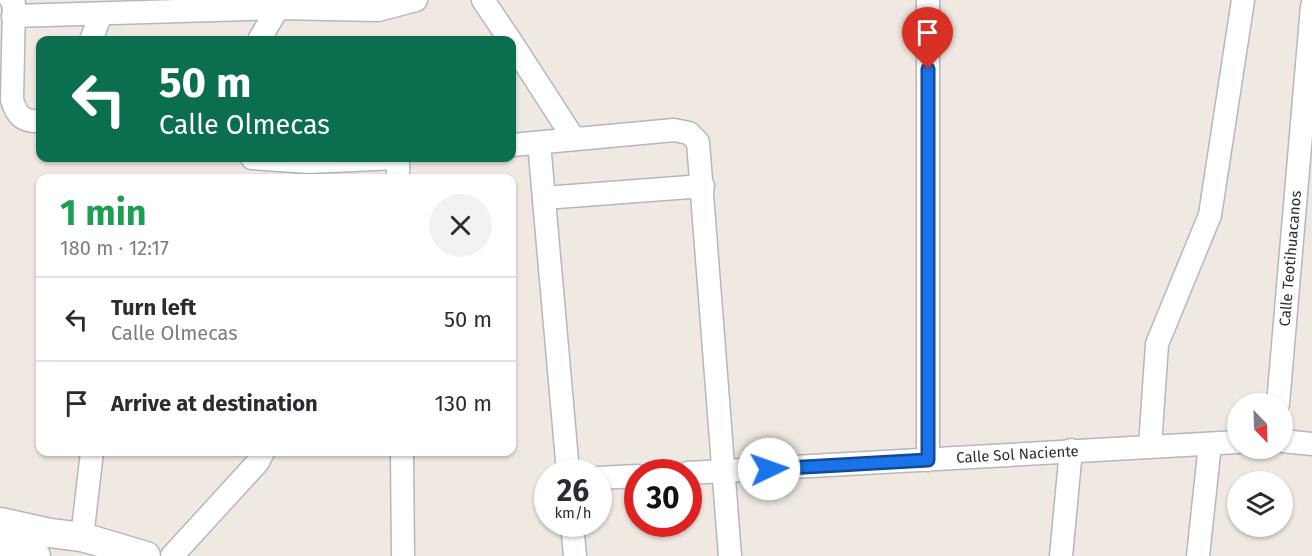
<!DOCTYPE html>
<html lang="en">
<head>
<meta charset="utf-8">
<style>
	:root { --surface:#fff; --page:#f2f2f3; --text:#2b2b33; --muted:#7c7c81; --line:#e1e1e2 }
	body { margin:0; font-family:"Fira Sans",sans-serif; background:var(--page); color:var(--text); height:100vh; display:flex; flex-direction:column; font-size:22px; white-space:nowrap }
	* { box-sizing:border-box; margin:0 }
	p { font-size:20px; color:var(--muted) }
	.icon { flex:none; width:33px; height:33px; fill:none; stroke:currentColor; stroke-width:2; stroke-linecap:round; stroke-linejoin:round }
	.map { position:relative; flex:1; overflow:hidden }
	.details { position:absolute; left:36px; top:174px; width:480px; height:282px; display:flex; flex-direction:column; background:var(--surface); border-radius:12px; box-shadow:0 2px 4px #0004 }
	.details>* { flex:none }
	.hud { position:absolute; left:36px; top:36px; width:480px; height:126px; border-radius:12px; box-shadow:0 2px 4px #0004; background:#0b6e4f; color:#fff; overflow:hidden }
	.needle { width:39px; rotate:157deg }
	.controls { position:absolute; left:1227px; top:393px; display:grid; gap:12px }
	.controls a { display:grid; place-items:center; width:66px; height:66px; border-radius:50%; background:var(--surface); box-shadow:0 2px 4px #0004; font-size:30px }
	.speed { position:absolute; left:534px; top:459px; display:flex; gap:12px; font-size:30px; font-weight:700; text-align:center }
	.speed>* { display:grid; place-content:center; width:78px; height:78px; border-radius:50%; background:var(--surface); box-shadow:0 2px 4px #0004; line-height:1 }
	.speed small { font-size:15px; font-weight:400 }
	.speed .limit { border:9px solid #d22; background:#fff; color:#111 }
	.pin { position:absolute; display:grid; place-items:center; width:51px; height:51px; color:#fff; margin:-62px -26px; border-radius:50% 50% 50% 0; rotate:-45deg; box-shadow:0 0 6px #0007 }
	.pin .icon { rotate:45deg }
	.me { position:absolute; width:66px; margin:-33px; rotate:87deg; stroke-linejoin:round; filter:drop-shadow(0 0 4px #0008) }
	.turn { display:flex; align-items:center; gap:21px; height:126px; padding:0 24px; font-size:27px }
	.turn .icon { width:78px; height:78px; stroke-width:2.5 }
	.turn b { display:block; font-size:42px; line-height:51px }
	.round { display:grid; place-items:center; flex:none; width:63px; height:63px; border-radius:32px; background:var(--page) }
	.head { display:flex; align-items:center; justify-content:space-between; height:102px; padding:0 24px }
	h1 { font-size:36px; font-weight:700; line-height:45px; color:#1e9e55 }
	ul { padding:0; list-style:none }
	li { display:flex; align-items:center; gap:18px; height:84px; padding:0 24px; border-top:2px solid var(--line) }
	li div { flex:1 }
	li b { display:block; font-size:22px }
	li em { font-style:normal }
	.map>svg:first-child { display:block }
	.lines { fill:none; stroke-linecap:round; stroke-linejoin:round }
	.minor-casing { stroke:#b4b7c1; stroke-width:25 }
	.tertiary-casing { stroke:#b4b7c1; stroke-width:31 }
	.minor { stroke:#fff; stroke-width:22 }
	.tertiary { stroke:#fff; stroke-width:28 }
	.route-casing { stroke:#114b97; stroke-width:15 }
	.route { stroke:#1a73e8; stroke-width:10 }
	.labels { text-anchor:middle; stroke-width:6; stroke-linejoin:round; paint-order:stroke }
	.street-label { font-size:15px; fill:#2e2e2e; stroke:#fff }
</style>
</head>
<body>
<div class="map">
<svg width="1312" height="556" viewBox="0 0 1312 556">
	<rect width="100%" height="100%" fill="#efe9e1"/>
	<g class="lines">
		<defs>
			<g id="minor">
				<path d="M11 0 14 4 12 100C17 116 23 122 40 121"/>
				<polyline points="483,0 510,40"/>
				<polyline points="928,0 928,460"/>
				<polyline points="13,16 278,8 378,10 416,0"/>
				<polyline points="91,40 101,14"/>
				<polyline points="259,40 278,8"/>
				<polyline points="512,43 574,139"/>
				<polyline points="539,143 568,472"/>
				<polyline points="512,145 674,130 689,133 698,142 730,556"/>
				<polyline points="252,158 309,162 397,158"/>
				<polyline points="398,158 398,178"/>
				<polyline points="544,198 703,186"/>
				<path id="s1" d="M1278 404 1312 6"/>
				<polyline points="1282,441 1312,444"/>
				<polyline points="1150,446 1157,344 1210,215 1243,0"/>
				<polyline points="402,452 403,556"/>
				<path id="s2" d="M688 473 1238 442"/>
				<polyline points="598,478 638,476"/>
				<polyline points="572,524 575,556"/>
				<polyline points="82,537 92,452"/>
				<polyline points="172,556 258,462 263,452"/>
				<polyline points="1061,556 1071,450"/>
				<polyline points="1198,556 1210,444"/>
			</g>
			<g id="tertiary">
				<polyline points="0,522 50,533 82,537 146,556"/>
				<polyline points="0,547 36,556"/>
			</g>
		</defs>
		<!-- minor casing -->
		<use href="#minor" class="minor-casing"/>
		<!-- tertiary casing -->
		<use href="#tertiary" class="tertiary-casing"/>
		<!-- minor -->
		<use href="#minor" class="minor"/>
		<!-- tertiary -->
		<use href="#tertiary" class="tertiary"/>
	</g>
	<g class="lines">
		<defs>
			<polyline id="route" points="769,469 928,460 928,69"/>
		</defs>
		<!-- route casing -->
		<use href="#route" class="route-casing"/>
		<!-- route -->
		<use href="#route" class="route"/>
	</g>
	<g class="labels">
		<!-- street labels -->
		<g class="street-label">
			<text dy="5" stroke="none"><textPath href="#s1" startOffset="146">Calle Teotihuacanos</textPath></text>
			<text dy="5" stroke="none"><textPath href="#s2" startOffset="330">Calle Sol Naciente</textPath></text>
		</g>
	</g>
</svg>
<div class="controls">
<a><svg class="needle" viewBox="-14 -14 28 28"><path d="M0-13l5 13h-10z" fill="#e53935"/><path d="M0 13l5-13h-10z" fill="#7c7c81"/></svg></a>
<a><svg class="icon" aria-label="layers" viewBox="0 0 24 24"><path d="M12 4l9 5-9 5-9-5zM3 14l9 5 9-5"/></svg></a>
</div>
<div class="speed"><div>26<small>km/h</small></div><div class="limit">30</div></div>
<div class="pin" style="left:928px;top:69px;background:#d93025"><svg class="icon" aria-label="arrive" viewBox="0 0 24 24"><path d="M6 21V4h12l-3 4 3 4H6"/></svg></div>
<svg class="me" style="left:769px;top:469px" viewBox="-20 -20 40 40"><circle r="19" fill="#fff"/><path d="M0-13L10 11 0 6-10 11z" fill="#1a73e8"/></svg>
<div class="hud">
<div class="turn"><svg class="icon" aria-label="left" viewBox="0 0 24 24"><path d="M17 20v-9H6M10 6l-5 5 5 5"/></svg><div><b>50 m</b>Calle Olmecas</div></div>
</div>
<section class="details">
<div class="head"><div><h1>1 min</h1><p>180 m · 12:17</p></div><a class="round"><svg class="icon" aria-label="close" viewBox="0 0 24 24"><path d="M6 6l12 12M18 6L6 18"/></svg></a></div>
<ul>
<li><svg class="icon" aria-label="left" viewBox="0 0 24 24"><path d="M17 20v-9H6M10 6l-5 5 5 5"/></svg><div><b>Turn left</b><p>Calle Olmecas</p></div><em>50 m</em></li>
<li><svg class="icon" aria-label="arrive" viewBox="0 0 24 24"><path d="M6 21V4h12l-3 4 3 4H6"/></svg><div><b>Arrive at destination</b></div><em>130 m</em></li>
</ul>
</section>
</div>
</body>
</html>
